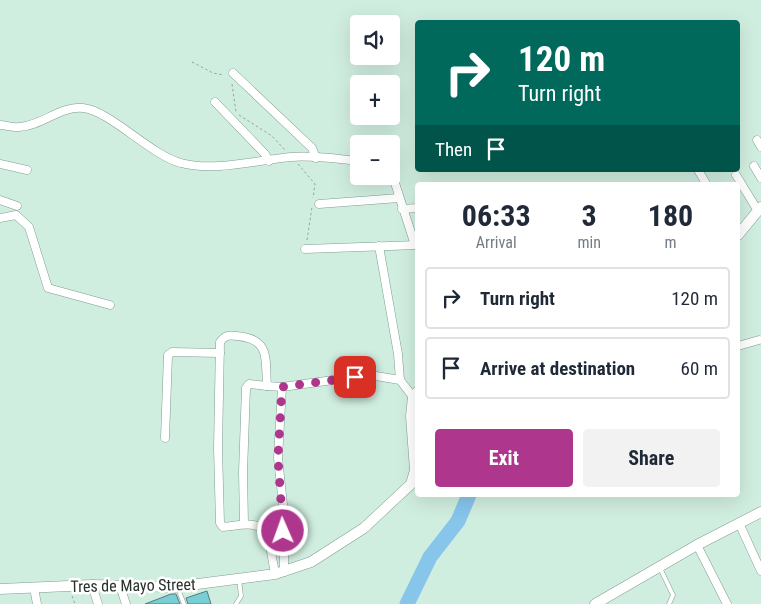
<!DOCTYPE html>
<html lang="en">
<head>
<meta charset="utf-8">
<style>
	:root { --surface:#fff; --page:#f2f2f3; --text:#1f2937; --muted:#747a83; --line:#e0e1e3; --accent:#ae378d }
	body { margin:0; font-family:"Roboto Condensed",sans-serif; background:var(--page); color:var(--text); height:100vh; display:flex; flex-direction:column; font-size:19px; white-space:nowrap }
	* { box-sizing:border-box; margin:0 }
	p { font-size:16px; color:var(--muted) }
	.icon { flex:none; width:28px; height:28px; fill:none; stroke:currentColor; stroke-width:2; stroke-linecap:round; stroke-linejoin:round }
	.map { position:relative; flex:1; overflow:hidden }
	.side { position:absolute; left:415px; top:182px; width:325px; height:315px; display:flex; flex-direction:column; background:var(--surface); border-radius:5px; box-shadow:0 5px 20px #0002 }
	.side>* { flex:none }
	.guide { position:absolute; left:415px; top:20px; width:325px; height:152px; border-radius:5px; box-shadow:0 5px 20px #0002; background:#00695c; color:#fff; overflow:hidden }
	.controls { position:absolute; left:350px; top:15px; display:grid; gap:10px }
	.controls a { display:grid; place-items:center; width:50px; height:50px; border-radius:5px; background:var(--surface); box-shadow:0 5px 20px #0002; font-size:25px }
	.pin { position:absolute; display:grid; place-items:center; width:42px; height:42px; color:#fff; margin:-21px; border-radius:10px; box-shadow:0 2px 8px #0006 }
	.me { position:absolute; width:55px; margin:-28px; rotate:358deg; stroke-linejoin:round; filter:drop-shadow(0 0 4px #0008) }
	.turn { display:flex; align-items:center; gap:18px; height:105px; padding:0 20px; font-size:22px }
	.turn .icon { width:65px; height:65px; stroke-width:2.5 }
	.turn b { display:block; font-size:35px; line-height:42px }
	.then { display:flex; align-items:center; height:48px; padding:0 20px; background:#0003; gap:10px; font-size:19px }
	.eta { display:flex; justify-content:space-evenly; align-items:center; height:85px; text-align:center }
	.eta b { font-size:30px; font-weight:700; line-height:35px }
	.cta { display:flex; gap:10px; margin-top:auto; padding:10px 20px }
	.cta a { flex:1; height:58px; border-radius:5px; background:var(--accent); color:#fff; font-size:20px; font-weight:700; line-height:58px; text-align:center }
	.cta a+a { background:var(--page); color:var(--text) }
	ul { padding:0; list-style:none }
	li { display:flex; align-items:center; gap:15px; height:62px; margin:0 10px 8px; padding:0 10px; border:2px solid var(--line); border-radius:5px }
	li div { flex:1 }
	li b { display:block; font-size:19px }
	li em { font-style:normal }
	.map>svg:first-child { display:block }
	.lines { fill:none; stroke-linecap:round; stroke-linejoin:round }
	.river { stroke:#87c5eb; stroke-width:15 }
	.building { fill:#78ced4; stroke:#5a797b }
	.service-casing { stroke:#809c90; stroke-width:5 }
	.minor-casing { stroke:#809c90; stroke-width:9 }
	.tertiary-casing { stroke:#809c90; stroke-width:11 }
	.path { stroke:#8fa69b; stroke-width:1; stroke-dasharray:2.5 2.5; stroke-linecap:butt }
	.service { stroke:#fff; stroke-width:4 }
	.minor { stroke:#fff; stroke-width:8 }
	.tertiary { stroke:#fff; stroke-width:10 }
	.route { stroke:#ae378d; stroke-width:9; stroke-dasharray:0 16.2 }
	.labels { text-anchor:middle; stroke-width:5; stroke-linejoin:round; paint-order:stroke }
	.street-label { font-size:16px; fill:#26312c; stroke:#fff }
</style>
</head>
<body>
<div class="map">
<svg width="761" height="604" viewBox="0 0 761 604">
	<rect width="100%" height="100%" fill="#d0eee0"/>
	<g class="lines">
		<!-- river -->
		<polyline class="river" points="407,604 430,557 458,521 469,495"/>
	</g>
	<!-- building -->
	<g class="building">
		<polygon points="207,591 211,604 188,604 186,598"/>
		<polygon points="171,594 176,594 180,604 145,604"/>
	</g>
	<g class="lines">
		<defs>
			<g id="service">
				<polyline points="660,568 673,595 669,604"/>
				<polyline points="180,594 184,604"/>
				<polyline points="236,604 241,596 239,579"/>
			</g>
			<g id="minor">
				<polyline points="233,73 312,148 316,158"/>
				<polyline points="215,102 265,154 269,161"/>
				<path d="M0 125C6 125 13 128 19 127 42 126 59 106 83 108 109 110 152 156 181 163 213 172 258 160 291 157 313 155 337 159 359 161"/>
				<polyline points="757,140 761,147"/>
				<polyline points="0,164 27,170"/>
				<polyline points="754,166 761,178"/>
				<polyline points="698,170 707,185"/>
				<polyline points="736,175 758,211"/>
				<polyline points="390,176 394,180 415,245"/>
				<polyline points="0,200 17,206"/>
				<polyline points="319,204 399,198"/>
				<polyline points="402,209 418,208"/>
				<polyline points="0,218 16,215 29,227 48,288 110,305"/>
				<polyline points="379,246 398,354 400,380 413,397"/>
				<polyline points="305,249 418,245"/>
				<polyline points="738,346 759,340"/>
				<polyline points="282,387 278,458 284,514 284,572"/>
				<polyline points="165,438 168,355 172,352 220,353"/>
				<polyline points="739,523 761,571"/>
				<polyline points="244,524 243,472 246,388 249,384 267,386"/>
				<polyline points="697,545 727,604"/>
				<path d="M275 574 268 534C256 519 239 526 223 527L220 523 218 448 220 342C225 335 229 335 237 336 271 339 265 359 267 386L282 387 370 375 400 380"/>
				<polyline points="92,585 98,604"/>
				<polyline points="120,586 126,604"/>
				<polyline points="34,588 37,604"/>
			</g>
			<g id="tertiary">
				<polyline points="738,235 761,207"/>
				<polyline points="0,589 92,585 174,587 275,574 311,562 364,528 411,484 415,470 411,416 413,397 418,391"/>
				<polyline points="595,604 697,545 761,512"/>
			</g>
		</defs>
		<!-- service casing -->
		<use href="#service" class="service-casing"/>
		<!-- minor casing -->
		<use href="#minor" class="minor-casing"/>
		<!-- tertiary casing -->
		<use href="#tertiary" class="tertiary-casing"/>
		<!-- path -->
		<g class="path">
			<polyline points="192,62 213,73 224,75"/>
			<polyline points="232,84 236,112"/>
			<polyline points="239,115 272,136 285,150"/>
			<polyline points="298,164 315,184 313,198"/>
			<polyline points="307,240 312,207"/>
			<polyline points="72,596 75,604"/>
		</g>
		<!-- service -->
		<use href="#service" class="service"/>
		<!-- minor -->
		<use href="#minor" class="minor"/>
		<!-- tertiary -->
		<use href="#tertiary" class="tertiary"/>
	</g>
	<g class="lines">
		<!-- route -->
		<polyline class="route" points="283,531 278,458 282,387 355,377"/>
	</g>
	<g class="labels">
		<!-- street labels -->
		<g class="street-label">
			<text transform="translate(133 585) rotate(-1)" y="6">Tres de Mayo Street</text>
		</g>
	</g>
</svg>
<div class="controls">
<a><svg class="icon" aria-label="sound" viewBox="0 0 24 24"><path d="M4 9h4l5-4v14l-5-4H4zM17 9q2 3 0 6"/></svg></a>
<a>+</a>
<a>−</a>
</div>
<div class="pin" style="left:355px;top:377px;background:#d93025"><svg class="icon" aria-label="arrive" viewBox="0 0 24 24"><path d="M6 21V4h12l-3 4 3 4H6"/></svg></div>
<svg class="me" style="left:283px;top:531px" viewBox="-20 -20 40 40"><circle r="17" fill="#ae378d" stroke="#fff" stroke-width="3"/><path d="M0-11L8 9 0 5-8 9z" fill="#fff"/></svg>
<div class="guide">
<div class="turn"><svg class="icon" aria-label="right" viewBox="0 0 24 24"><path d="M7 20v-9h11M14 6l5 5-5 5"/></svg><div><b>120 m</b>Turn right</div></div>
<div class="then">Then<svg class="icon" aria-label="arrive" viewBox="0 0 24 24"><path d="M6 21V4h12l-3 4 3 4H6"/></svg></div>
</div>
<section class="side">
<div class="eta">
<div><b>06:33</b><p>Arrival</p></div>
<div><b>3</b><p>min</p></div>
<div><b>180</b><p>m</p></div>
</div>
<ul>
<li><svg class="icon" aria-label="right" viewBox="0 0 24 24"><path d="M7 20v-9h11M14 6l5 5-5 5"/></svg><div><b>Turn right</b></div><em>120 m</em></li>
<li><svg class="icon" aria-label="arrive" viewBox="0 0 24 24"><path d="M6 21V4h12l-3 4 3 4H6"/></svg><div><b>Arrive at destination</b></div><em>60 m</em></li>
</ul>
<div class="cta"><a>Exit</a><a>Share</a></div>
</section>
</div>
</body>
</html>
